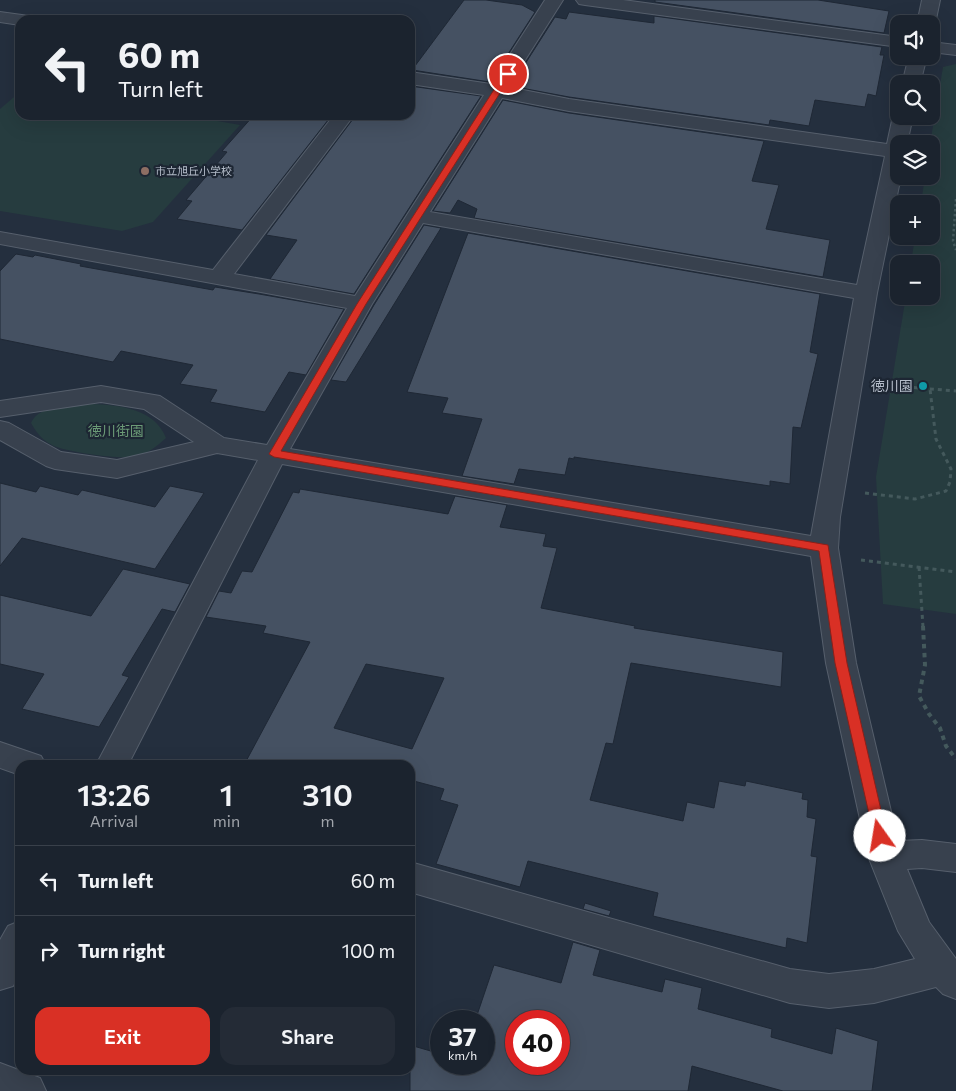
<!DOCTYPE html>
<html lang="en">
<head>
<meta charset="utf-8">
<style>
	:root { --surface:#1b232e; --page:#242b36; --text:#f1f3f6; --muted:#a0a4aa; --line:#39404a; --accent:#d93025 }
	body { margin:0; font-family:Commissioner,"Noto Sans JP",sans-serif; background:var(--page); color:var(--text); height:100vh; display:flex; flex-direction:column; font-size:19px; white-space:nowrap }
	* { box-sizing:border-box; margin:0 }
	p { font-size:16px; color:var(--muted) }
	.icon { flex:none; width:28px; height:28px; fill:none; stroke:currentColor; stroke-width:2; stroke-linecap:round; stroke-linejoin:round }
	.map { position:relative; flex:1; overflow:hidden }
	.drawer { position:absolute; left:15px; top:760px; width:400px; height:315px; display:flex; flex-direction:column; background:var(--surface); border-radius:15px; box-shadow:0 5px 20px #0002,0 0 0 1px var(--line) }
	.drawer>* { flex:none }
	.top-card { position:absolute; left:15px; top:15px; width:400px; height:105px; border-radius:15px; box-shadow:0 5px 20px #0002,0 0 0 1px var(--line); background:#1b232e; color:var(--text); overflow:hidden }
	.controls { position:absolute; left:890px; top:15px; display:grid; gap:10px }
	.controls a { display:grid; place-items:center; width:50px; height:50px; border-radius:10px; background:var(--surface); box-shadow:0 5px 20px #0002,0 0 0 1px var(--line); font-size:25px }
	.speed { position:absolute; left:430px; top:1010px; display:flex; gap:10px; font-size:25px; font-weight:700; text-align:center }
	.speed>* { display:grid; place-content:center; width:65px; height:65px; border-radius:50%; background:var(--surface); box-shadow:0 5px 20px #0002,0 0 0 1px var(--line); line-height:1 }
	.speed small { font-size:12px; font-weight:400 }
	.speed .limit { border:8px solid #d22; background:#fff; color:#111 }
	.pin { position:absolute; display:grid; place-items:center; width:42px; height:42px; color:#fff; margin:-21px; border:2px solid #fff; border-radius:50%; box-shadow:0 1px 5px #0007 }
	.me { position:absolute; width:55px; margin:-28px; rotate:347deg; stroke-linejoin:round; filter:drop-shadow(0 0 4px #0008) }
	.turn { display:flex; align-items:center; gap:18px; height:105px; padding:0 20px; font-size:22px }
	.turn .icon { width:65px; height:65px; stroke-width:2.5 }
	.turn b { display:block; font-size:35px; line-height:42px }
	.eta { display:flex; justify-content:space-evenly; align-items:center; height:85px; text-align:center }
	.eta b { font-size:30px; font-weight:600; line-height:35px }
	.action { display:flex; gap:10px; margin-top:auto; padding:10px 20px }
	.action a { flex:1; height:58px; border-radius:15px; background:var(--accent); color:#fff; font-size:20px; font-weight:600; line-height:58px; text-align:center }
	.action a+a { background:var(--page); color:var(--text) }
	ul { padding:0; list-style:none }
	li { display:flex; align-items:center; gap:15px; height:70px; padding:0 20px; border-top:1px solid var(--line) }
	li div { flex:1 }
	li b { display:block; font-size:19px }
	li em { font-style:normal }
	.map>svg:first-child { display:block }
	.green { fill:#263c3f }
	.building { fill:#455162; stroke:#1f2835; fill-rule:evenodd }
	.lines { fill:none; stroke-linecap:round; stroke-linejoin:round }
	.minor-casing { stroke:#565f6c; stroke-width:2 }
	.path-far2 { stroke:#44595c; stroke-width:2.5; stroke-dasharray:2.5 2.5; stroke-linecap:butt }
	.path-far1 { stroke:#44595c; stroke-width:3; stroke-dasharray:4 4; stroke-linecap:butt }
	.path { stroke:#44595c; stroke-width:4; stroke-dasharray:4.5 4.5; stroke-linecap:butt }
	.minor { fill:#38414e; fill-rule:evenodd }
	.route { fill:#d93025; stroke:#8d1f18 }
	.education-dot { fill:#8d6e63; stroke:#1d2633; stroke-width:2 }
	.culture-dot { fill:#0f9aa8; stroke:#1d2633; stroke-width:2 }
	.labels { text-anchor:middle; stroke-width:4.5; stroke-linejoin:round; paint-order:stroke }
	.far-poi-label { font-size:11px; fill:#b4bcc9; stroke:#1d2633; text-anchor:start }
	.poi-label { font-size:14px; fill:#b4bcc9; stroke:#1d2633; text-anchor:end }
	.park-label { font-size:14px; fill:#6b9a76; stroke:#1d2633 }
</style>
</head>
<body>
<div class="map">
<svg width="956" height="1091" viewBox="0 0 956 1091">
	<rect width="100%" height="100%" fill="#242f3e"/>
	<!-- green -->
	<g class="green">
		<polygon points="956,64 956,614 883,604 876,477 906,296 931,296 931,264 911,264 915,236 931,236 931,204 921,204 925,176 931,176 930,144 943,67"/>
		<polygon points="20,92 20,115 184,115 240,125 153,222 122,231 0,211 0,109"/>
		<path d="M92 404C120 405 155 409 166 438 156 447 146 455 132 457 117 459 65 452 52 445 42 440 36 432 31 423 40 403 73 406 92 404Z"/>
	</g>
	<!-- building -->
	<g class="building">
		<polygon points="464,0 486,0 522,5 535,12 490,82 412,70"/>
		<polygon points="655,0 818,0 889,11 884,33 655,2"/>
		<polygon points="569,12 654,23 654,16 882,47 880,55 884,55 876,96 868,94 865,107 815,100 809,126 770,120 769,125 569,97 511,86 555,17 566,19"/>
		<polygon points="410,86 481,96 354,294 270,279 297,240 266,235 356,115 410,115"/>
		<polygon points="503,100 569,113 764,141 752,181 779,185 766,229 830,240 823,277 474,218 477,209 458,200 450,213 433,211"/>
		<polygon points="254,115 332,115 242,230 177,219 192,201 186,200 227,152 222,151"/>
		<polygon points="424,225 441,228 346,382 331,380 374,305"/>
		<polygon points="468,233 820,294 810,352 818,354 801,428 793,427 790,484 770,481 770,486 574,457 574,459 569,458 565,475 519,469 514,484 462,476 482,419 442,413 448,398 407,392"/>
		<polygon points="16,254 33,257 35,255 81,264 80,266 213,290 215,287 259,294 344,309 306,375 289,372 265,412 210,402 217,390 180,384 193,365 121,351 113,362 0,339 0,271"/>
		<polygon points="0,483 36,492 40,486 78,495 82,490 155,507 170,486 204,493 155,569 22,538 0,566"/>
		<path d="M300 489 448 514 455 496 507 505 500 527 546 534 543 546 557 548 541 608 635 626 634 628 783 652 781 687 631 663 613 744 606 743 590 800 683 821 687 802 714 808 719 781 745 786 746 781 803 793 802 799 808 800 807 817 816 819 811 856 817 857 807 943 787 938 786 948 653 916 658 893 528 861 520 887 436 864 458 805 440 800 444 789 410 780V765H244L310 642 263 633 266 626 206 617 219 591 231 593 242 571 252 572 293 492 299 493ZM366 664 444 678 412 749 334 728Z"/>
		<polygon points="123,569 190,584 175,612 162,609 122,675 129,677 99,727 22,709 44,674 0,664 0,595 91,616"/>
		<polygon points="585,903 611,911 609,916 583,909"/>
		<path d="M573 942 600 950 593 975 662 992 665 979 702 988 698 1009 772 1029 771 1037 832 1054 836 1028 878 1041 872 1091H783L692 1066 688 1091H410V1045L441 1054V1064H484V1021H475L494 965 561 983ZM516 1021H559V1064H516Z"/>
	</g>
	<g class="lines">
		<defs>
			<g id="minor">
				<path d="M545 0H563L508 87 569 99 887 144 893 116 896 112 899 111V116H913L907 144H899V176H901L877 293 840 517 838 548 856 663 898 841 922 840 956 844V872L922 868 907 869 929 922 956 959V999L943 994 936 987 874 1003 829 1008 790 1003 410 892V862L790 969 829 974 874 969 915 959 898 931 868 856 826 663 811 556 282 464 128 765H96L258 460 217 453 117 478 55 469 46 466 0 440V421L9 423 61 452 117 460 194 442 144 409 101 402 0 417V401L101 386 160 396 224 438 267 445 347 308 0 244V232L213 270 334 115H354L234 274 355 296 484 95 410 84V72L491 84ZM502 98 569 111 885 156 857 285 430 212ZM423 223 854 298 811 536 290 449 372 304Z"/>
				<polygon points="576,0 623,0 899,37 899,47 585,5 579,4"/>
				<polygon points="922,0 940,0 935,24 932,28 931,24 917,24"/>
				<polygon points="0,12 29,16 32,20 20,20 20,25 0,22"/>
				<polygon points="931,42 956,45 956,55 931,52"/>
				<polygon points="909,56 927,56 920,84 902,84"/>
				<polygon points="0,742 41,756 46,765 20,765 20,775 0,768"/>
				<polygon points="20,921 20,972 13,986 0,990 0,940 8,926"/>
				<polygon points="0,1063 40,1078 46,1091 0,1091"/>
			</g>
		</defs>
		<!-- minor casing -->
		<use href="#minor" class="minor-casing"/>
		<!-- path-far2 -->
		<polyline class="path-far2" points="956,199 953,241 956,250"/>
		<!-- path-far1 -->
		<g class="path-far1">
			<polyline points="882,385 956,391"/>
			<polyline points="865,493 915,499 946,491 950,482 951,469 936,439 930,389"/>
			<polyline points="861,560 956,572"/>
			<polyline points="919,567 923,627"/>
		</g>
		<!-- path -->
		<polyline class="path" points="923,626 925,665 919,696 929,714 940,728 946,746 956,759"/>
		<!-- minor -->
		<use href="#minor" class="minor"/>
	</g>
	<!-- route -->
	<polygon class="route" points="508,72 512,74 366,304 281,451 828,545 847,663 887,836 885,840 880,842 876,840 874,836 835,663 819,551 274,457 269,454 357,304 504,74"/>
	<!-- markers -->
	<circle class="education-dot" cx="145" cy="171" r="5"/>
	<circle class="culture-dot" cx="923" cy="386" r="5"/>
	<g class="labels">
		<!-- far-poi labels -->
		<g class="far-poi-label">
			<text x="155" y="175">市立旭丘小学校</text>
		</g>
		<!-- poi labels -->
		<g class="poi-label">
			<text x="913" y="391">徳川園</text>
		</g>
		<!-- park labels -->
		<g class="park-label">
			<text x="116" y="436">徳川街園</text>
		</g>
	</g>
</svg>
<div class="controls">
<a><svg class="icon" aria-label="sound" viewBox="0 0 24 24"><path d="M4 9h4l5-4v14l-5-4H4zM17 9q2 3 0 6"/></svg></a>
<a><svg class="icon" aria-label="search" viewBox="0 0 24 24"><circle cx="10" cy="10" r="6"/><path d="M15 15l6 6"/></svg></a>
<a><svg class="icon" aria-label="layers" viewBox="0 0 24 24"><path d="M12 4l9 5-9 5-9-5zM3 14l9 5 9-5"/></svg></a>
<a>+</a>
<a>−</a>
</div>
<div class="speed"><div>37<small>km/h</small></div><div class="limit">40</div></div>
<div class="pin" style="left:508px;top:74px;background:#d93025"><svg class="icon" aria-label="arrive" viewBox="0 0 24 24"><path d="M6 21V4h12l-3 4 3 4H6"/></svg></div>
<svg class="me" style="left:880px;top:836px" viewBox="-20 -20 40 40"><circle r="19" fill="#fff"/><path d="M0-13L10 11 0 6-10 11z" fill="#d93025"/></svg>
<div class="top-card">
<div class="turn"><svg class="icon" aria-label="left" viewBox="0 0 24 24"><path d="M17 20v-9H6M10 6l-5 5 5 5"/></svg><div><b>60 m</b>Turn left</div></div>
</div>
<section class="drawer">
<div class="eta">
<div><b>13:26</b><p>Arrival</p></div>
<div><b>1</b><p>min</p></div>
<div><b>310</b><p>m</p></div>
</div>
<ul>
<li><svg class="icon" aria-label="left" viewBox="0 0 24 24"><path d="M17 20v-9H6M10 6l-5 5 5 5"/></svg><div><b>Turn left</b></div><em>60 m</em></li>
<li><svg class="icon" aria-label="right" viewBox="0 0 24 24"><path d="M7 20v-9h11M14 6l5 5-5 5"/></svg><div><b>Turn right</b></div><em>100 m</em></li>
</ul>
<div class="action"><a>Exit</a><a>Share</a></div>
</section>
</div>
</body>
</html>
